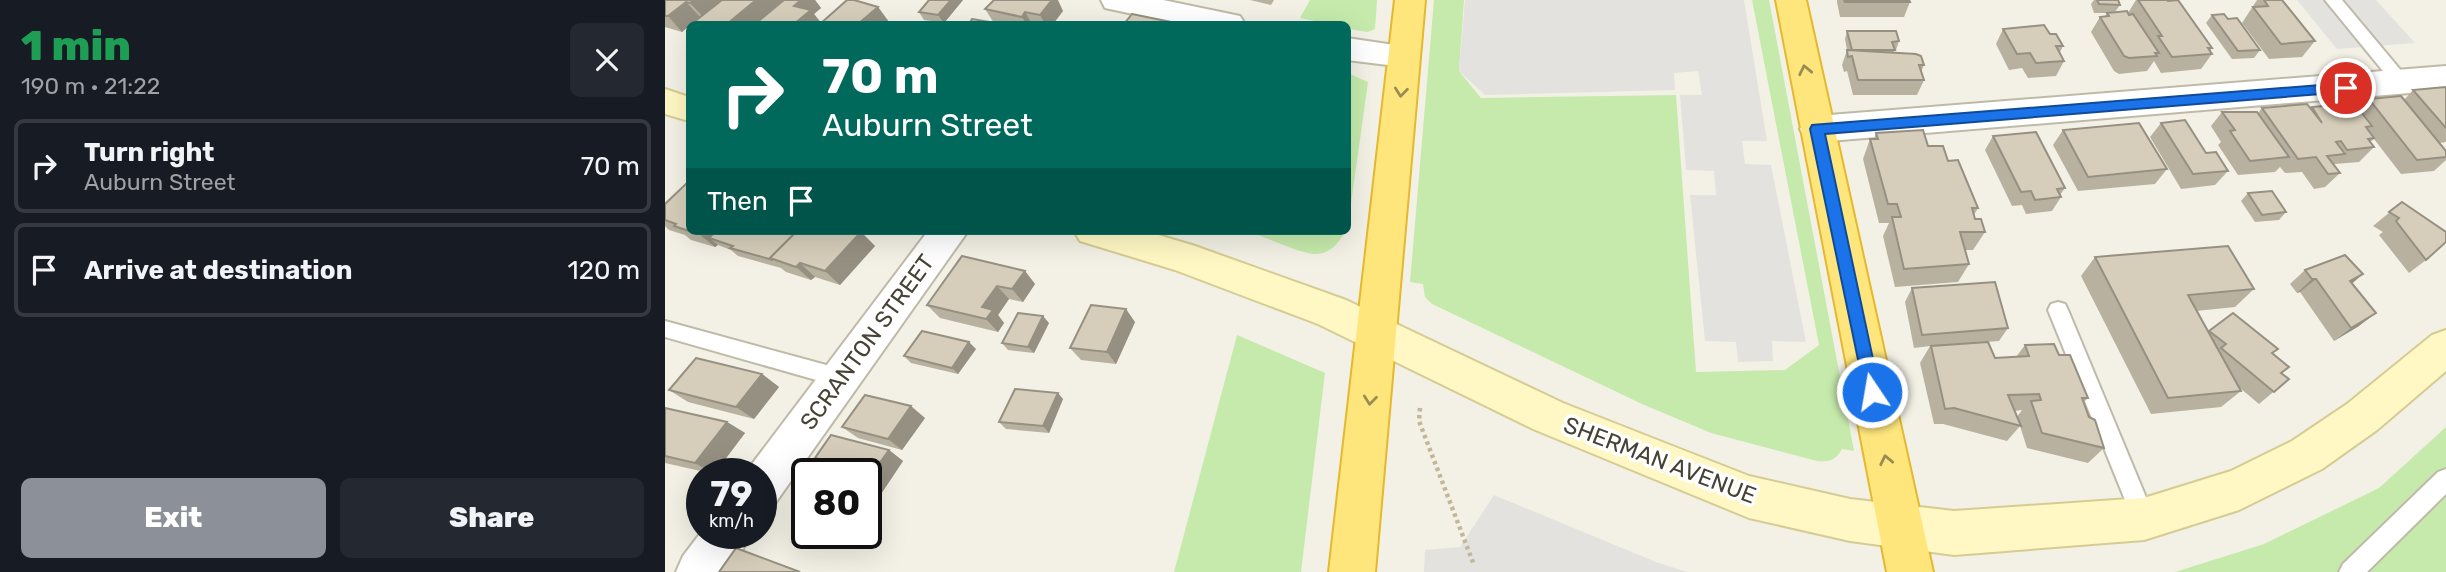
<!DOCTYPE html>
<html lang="en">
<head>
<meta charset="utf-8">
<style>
	:root { --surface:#171b24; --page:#242831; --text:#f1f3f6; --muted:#9ea1a6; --line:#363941; --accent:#8c9099 }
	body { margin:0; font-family:Rubik,sans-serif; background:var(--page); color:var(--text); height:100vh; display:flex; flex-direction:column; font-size:26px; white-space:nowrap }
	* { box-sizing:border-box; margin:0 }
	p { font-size:23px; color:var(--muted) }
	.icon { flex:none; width:38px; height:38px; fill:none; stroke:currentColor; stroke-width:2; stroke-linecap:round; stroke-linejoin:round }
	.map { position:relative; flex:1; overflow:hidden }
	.sheet { display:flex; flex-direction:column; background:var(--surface); width:665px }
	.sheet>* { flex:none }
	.banner { position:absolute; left:21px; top:21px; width:665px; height:214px; border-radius:10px; box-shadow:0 7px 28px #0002; background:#00695c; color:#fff; overflow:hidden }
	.speed { position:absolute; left:21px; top:458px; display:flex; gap:14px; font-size:35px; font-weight:700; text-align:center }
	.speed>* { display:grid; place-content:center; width:91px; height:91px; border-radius:50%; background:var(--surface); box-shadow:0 7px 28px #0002; line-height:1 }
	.speed small { font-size:18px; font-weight:400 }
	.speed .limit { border:4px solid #111; border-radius:10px; background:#fff; color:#111 }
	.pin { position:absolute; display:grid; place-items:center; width:60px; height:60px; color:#fff; margin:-30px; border:4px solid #fff; border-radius:50%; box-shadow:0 2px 7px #0007 }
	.me { position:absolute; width:77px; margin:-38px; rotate:348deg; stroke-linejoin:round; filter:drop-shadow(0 0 5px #0008) }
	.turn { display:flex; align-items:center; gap:24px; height:147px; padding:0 21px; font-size:32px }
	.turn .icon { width:91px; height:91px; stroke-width:2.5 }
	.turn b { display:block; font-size:49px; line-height:60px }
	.then { display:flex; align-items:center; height:66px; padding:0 21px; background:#0003; gap:14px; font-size:26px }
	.round { display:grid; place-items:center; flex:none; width:74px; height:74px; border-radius:10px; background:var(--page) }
	.summary { display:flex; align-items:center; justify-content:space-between; height:119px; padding:0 21px }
	h1 { font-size:42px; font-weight:800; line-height:52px; color:#1e9e55 }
	.primary-button { display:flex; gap:14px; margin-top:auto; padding:14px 21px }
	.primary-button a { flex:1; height:80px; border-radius:10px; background:var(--accent); color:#fff; font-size:28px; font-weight:800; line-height:80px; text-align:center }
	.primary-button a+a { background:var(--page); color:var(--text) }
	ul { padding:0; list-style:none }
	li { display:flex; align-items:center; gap:21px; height:94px; margin:0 14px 10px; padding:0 7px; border:4px solid var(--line); border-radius:10px }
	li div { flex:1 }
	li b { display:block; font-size:26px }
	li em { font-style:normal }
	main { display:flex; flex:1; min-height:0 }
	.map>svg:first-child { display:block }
	.green { fill:#c6eaac }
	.parking { fill:#e4e2de }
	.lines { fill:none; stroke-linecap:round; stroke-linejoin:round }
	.service-casing { stroke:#bfbaa8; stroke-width:4 }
	.minor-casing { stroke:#bfbaa8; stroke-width:4 }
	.secondary-casing { stroke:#d6cc93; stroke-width:4 }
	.trunk-casing { stroke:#e4b82f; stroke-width:4 }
	.path { stroke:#c2b898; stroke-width:4.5; stroke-dasharray:3.5 3.5; stroke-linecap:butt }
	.service { fill:#fff; fill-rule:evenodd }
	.minor { fill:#fff; fill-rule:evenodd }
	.secondary { fill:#fff8c4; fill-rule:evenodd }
	.trunk { fill:#ffe67c; fill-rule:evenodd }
	.wall { fill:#b8b1a0; fill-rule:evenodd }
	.shaded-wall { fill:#969082 }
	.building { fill:#d6ceba; stroke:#969082; stroke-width:2 }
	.oneway { stroke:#998c55 }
	.route { fill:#1a73e8; stroke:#114b97; stroke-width:2 }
	.labels { text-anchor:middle; stroke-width:7; stroke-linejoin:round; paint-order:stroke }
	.street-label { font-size:23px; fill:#464235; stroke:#fff }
</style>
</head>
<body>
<main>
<section class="sheet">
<div class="summary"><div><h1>1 min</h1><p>190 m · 21:22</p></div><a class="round"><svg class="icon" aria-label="close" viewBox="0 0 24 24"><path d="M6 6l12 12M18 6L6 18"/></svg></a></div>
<ul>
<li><svg class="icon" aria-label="right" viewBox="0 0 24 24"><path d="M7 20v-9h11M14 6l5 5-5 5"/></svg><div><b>Turn right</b><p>Auburn Street</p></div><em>70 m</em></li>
<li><svg class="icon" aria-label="arrive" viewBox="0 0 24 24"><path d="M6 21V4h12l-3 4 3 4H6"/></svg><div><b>Arrive at destination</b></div><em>120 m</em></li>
</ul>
<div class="primary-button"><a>Exit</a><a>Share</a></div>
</section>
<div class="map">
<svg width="1781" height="572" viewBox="0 0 1781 572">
	<rect width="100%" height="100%" fill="#f3f1e5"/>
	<!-- green -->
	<g class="green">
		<polygon points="645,0 712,0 710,29 703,32 683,29 682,24 664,24 635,18"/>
		<path d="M769 0H799L794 71 816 98 1011 95 1031 372 1120 370 1154 345 1087 0H1104L1189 451 1177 449C1171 460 1165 462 1152 461L1046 433 977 404 767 304 760 297 758 284 745 282Z"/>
		<polygon points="683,73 703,82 683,225 682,73"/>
		<path d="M583 231H680C675 242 665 254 651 254 639 255 597 236 583 231Z"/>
		<polygon points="572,335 660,373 636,572 509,572"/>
		<polygon points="1781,427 1781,572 1510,572 1599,544 1714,488"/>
	</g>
	<!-- parking -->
	<g class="parking">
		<polygon points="800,0 1079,0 1102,141 1077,141 1080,164 1106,165 1141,342 1107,341 1108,361 1073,362 1071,342 1040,341 1025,195 1051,195 1049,171 1021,170 1015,95 1037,95 1033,71 1009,73 1010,90 820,95 794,71"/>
		<polygon points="1632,0 1711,0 1750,43 1672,49"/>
		<polygon points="829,495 991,562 1022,572 759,572 760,550 795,547"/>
	</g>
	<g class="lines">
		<defs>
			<g id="service">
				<polygon points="1660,0 1677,0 1743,79 1745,83 1743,87 1731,87"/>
				<polygon points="1393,302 1400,304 1403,310 1490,519 1487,527 1479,530 1471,527 1383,310 1386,304"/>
				<polygon points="0,321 176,369 183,372 186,378 183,384 176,387 0,337"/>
				<polygon points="1781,469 1781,494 1702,572 1674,572 1678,564 1773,472"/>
			</g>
			<g id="minor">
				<polygon points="436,0 498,0 575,16 580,24 515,24 440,8"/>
				<polygon points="682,38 750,48 755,56 750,64 739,67 682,60"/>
				<polygon points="1781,66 1781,90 1152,142 1140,138 1135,129 1140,120 1152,116"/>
				<polygon points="263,231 303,231 111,502 96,508 96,474 81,472"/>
				<polygon points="37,531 37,534 85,534 78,549 62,572 11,572 18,556"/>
			</g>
			<g id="secondary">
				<polygon points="0,89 24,97 24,121 0,114"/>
				<polygon points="409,231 480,231 530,246 681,300 898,403 1084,476 1185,499 1289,511 1479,498 1566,471 1627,441 1682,404 1767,335 1781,330 1781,371 1712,430 1657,469 1574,510 1479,540 1289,555 1185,541 1084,518 868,429 653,324 510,270 415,241"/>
			</g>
			<g id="trunk">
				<polygon points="730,0 760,0 710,572 664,572"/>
				<polygon points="1111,0 1141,0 1268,572 1222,572"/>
			</g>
		</defs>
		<!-- service casing -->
		<use href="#service" class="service-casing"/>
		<!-- minor casing -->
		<use href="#minor" class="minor-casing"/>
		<!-- secondary casing -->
		<use href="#secondary" class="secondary-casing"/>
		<!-- trunk casing -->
		<use href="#trunk" class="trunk-casing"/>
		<!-- path -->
		<polyline class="path" points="755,408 754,421 809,565"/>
		<!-- service -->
		<use href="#service" class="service"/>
		<!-- minor -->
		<use href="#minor" class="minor"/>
		<!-- secondary -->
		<use href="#secondary" class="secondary"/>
		<!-- trunk -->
		<use href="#trunk" class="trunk"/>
	</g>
	<!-- wall -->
	<g class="wall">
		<polygon points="0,0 150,0 156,8 149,14 156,23 213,7 224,22 221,24 32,24 29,22 35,17 24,24 24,26 17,32 0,27"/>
		<polygon points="264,0 298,0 279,23 259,20 254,12"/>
		<polygon points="585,0 609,0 606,5"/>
		<polygon points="1172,0 1244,0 1245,2 1239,17 1175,17 1172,2"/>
		<polygon points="1429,0 1453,0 1455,5 1450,12 1463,13 1471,0 1502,0 1547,48 1545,51 1547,54 1536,69 1496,73 1489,61 1482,71 1454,74 1449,71 1426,32 1435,17 1440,16 1442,13 1429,13 1426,4"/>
		<polygon points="1592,0 1617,0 1650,41 1637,57 1604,59 1577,23"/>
		<polygon points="320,9 398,11 388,24 304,24 329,23"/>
		<polygon points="1547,15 1563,19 1595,50 1589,58 1567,59 1541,23"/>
		<polygon points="1338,29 1385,34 1398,46 1395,52 1399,61 1391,76 1363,78 1357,68 1344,70 1331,44"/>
		<polygon points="1182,31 1234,41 1231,50 1229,50 1229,52 1259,65 1256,72 1259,80 1252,95 1188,95 1182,71 1179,72 1177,65 1182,50 1180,39"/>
		<polygon points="1781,88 1781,142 1774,143 1781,151 1781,160 1769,171 1736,174 1709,139 1705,142 1709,147 1694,162 1670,164 1669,165 1675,173 1660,187 1649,189 1637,172 1620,173 1615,167 1610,172 1573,175 1553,145 1556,142 1546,126 1557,112 1593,113 1597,108 1646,108 1647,107 1694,109 1704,99 1739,100 1748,90"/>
		<polygon points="1496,123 1563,171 1550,185 1516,189 1485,137"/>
		<polygon points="1398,130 1502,169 1490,184 1413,191 1388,145"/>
		<polygon points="1211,133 1263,146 1283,161 1313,208 1309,215 1310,219 1320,232 1308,250 1300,250 1304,264 1293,282 1230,287 1218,236 1224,223 1214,223 1198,159 1205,139 1209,139"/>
		<polygon points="1328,136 1400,188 1395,195 1396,197 1387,211 1361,214 1357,205 1347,206 1320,150"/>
		<polygon points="1583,193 1621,212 1614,220 1590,222 1576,201"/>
		<polygon points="1737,202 1761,260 1744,273 1714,235 1718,232 1708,226"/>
		<polygon points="0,204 24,231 196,232 210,246 175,285 150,277 146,280 121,272 116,268 73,256 66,250 53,245 50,247 26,240 20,235 4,230 0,226"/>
		<polygon points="1430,257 1589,289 1570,307 1531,311 1543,332 1568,313 1608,353 1616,373 1624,379 1594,404 1575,388 1576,391 1556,407 1486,414 1416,276"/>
		<polygon points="1640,270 1687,284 1694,326 1669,341 1635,292 1632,293 1625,284"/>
		<polygon points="360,271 370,284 358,302 344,299 333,315 339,323 333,332 275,318 262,305"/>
		<path d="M1247 288 1343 328 1334 341 1296 344 1330 358 1351 357 1360 345 1394 355 1423 398 1419 402 1424 417 1439 448 1423 463 1362 448 1355 426 1342 441 1278 424H1269L1255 363 1265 346 1249 348 1240 302ZM1357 410 1352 417 1350 411Z"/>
		<polygon points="470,322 451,364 416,360 405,348"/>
		<polygon points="384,323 369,353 343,350 337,343"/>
		<polygon points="311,349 293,374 246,363 239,356"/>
		<polygon points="97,374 114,387 89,419 23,402 4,390"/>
		<polygon points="398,399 384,433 341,429 334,422"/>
		<polygon points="0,408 62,422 80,433 49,474 0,463"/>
		<polygon points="260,418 237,450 193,438 177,427"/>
		<polygon points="224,450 238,461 216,494 201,490 201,474 163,474 149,466 153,461 150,458"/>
	</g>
	<!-- shaded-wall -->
	<g class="shaded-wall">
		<polygon points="29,0 56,0 39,18 25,3"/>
		<polygon points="91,0 118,0 120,2 94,24 62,24"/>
		<polygon points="136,0 150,0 156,8 149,14 157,24 129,24 129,6"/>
		<polygon points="286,0 298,0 279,23 273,15"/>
		<polygon points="387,0 393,0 398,11 388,24 380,24 375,15"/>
		<polygon points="21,2 35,17 26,24 24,24 24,26 17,32 3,16"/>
		<polygon points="213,7 224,22 221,24 193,24"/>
		<polygon points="360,12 367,24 361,24 357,17"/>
		<polygon points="37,231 67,231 44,238 53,245 50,247 34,234"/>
		<polygon points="196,232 210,246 175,285 160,271"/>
		<polygon points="135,263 150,277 146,280 131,267"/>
		<polygon points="360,271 370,284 358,302 347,289"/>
		<polygon points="1698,274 1682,288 1685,281"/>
		<polygon points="1647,279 1651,279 1635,292 1632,293"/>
		<polygon points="332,286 344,299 333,315 339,323 333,332 321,319 317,307"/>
		<polygon points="461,309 470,322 451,364 442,352"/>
		<polygon points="1711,313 1694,326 1669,341 1686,328"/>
		<polygon points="378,316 384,323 369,353 363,347"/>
		<polygon points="304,342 311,349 293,374 287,368"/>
		<polygon points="97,374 114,387 89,419 71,407"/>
		<polygon points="393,393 398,399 384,433 378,426"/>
		<polygon points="246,406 260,418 237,450 223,439"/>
		<polygon points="62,422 80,433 49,474 30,463"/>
		<polygon points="224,450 238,461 216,494 201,484 201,482"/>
	</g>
	<!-- building -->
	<g class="building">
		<polygon points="0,0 29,0 25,3 21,2 3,16 0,16"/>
		<polygon points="57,0 91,0 62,24 37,24 29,22"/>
		<polygon points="119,0 136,0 129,6 146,10 129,24 90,24"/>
		<polygon points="182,0 189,0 213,7 193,24 155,24"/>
		<polygon points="264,0 286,0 273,15 254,12"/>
		<polygon points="329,0 387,0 375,15 360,12 357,17 320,9"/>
		<polygon points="1179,0 1244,0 1245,2 1180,2"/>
		<polygon points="1432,0 1453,0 1455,5 1434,4"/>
		<polygon points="1473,0 1502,0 1503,1 1513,0 1547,48 1543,48 1547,54 1507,57 1493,36 1497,36"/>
		<polygon points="1599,0 1617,0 1650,41 1616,44 1588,7 1603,6"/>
		<polygon points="1462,11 1464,15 1468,14 1494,53 1490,53 1492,56 1464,58 1459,56 1435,17 1444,16 1442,13"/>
		<polygon points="467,14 516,24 459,24"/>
		<polygon points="1559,14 1563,19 1572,18 1595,50 1573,51 1547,15"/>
		<polygon points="307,19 336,24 304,24"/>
		<polygon points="1379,25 1385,34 1391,34 1398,46 1391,46 1399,61 1371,63 1365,53 1352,54 1338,29"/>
		<polygon points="1182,31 1231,31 1234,41 1227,42 1230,50 1187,50"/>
		<polygon points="1182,50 1251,54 1256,56 1259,65 1254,65 1259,80 1193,80 1187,56 1183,57"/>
		<polygon points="1780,87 1781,88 1781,128 1748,90"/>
		<polygon points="1736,96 1781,151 1781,157 1752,160 1704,99"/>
		<polygon points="1689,103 1707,126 1701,127 1709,138 1703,139 1709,147 1682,150 1676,141 1671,142 1680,154 1662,156 1675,173 1663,174 1651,157 1633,159 1597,108 1642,104 1657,123 1647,107"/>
		<polygon points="1557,112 1592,112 1624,157 1585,161 1565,131 1570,130"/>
		<polygon points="1520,120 1541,153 1551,152 1563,171 1528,174 1496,123"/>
		<polygon points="1474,123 1502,169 1423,177 1398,130"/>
		<polygon points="1258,130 1263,146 1278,146 1283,161 1293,160 1313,208 1307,208 1310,219 1316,219 1320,232 1295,232 1304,264 1239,269 1227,217 1236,217 1232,204 1223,204 1205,139 1213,139 1211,133"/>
		<polygon points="1371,132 1400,188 1392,189 1396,197 1370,200 1366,191 1356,192 1328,136"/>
		<polygon points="24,181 24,231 9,226 11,224 0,220 0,204"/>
		<polygon points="1607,191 1621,212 1597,215 1583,193"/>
		<polygon points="1737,202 1781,232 1781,242 1761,260 1731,221 1734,218 1724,212"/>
		<polygon points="51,231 132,231 105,258 108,260 65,248 68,246 44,238"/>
		<polygon points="132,231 193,231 196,232 160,271 135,263 131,267 105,258"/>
		<polygon points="1563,246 1589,289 1523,295 1576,391 1503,398 1430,257"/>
		<polygon points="1680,255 1698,274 1685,281 1711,313 1686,328 1651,279 1647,279 1640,270"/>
		<polygon points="297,256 360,271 347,289 332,286 317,307 328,310 321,319 262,305"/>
		<polygon points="1330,282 1343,328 1257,335 1247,288"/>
		<polygon points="426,305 461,309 442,352 405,348"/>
		<polygon points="353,313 378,316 363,347 337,343"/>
		<polygon points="1568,313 1613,349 1607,353 1624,367 1616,373 1624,379 1609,392 1556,348 1561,344 1544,331"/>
		<polygon points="257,331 304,342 287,368 239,356"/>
		<polygon points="1323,342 1330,358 1364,356 1360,345 1389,344 1394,355 1405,355 1423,398 1417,398 1424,417 1430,420 1439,448 1377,433 1366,401 1376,400 1374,394 1343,395 1356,426 1289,408 1280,409 1266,346"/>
		<polygon points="31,358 97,374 71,407 4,390"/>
		<polygon points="350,389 393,393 378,426 334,422"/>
		<polygon points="200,395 246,406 223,439 177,427"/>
		<polygon points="0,408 62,422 30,463 0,456"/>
		<polygon points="166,435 224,450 201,482 201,474 163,474 166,470 149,466 154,459 150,458"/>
		<polygon points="71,548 135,572 54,572"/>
	</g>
	<!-- one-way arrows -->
	<defs><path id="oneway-chevron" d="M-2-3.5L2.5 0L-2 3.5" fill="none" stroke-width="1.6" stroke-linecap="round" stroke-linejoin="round" transform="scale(1.75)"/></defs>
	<g class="oneway">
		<use href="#oneway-chevron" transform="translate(1140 70) rotate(-102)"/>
		<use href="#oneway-chevron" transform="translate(736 92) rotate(96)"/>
		<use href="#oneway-chevron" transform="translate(705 400) rotate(96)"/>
		<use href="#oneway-chevron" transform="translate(1221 460) rotate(-102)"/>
	</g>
	<!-- route -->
	<polygon class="route" points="1681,83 1688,88 1681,92 1160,134 1215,392 1213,398 1207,400 1201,398 1145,129 1147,125"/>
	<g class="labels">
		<!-- street labels -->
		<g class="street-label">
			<text transform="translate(202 342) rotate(-54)" y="8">SCRANTON STREET</text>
			<text transform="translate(995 460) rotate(21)" y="8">SHERMAN AVENUE</text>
		</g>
	</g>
</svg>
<div class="speed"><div>79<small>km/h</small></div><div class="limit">80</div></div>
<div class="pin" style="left:1681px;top:88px;background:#d93025"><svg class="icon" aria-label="arrive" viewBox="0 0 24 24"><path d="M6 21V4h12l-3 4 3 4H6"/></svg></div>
<svg class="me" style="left:1207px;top:392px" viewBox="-20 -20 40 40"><circle r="17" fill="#1a73e8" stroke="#fff" stroke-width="3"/><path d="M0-11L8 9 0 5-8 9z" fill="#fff"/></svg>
<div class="banner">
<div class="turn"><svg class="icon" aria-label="right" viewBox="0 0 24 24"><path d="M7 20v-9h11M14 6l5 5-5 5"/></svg><div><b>70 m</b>Auburn Street</div></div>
<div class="then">Then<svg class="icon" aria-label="arrive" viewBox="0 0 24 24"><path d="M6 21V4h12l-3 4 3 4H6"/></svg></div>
</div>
</div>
</main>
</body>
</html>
